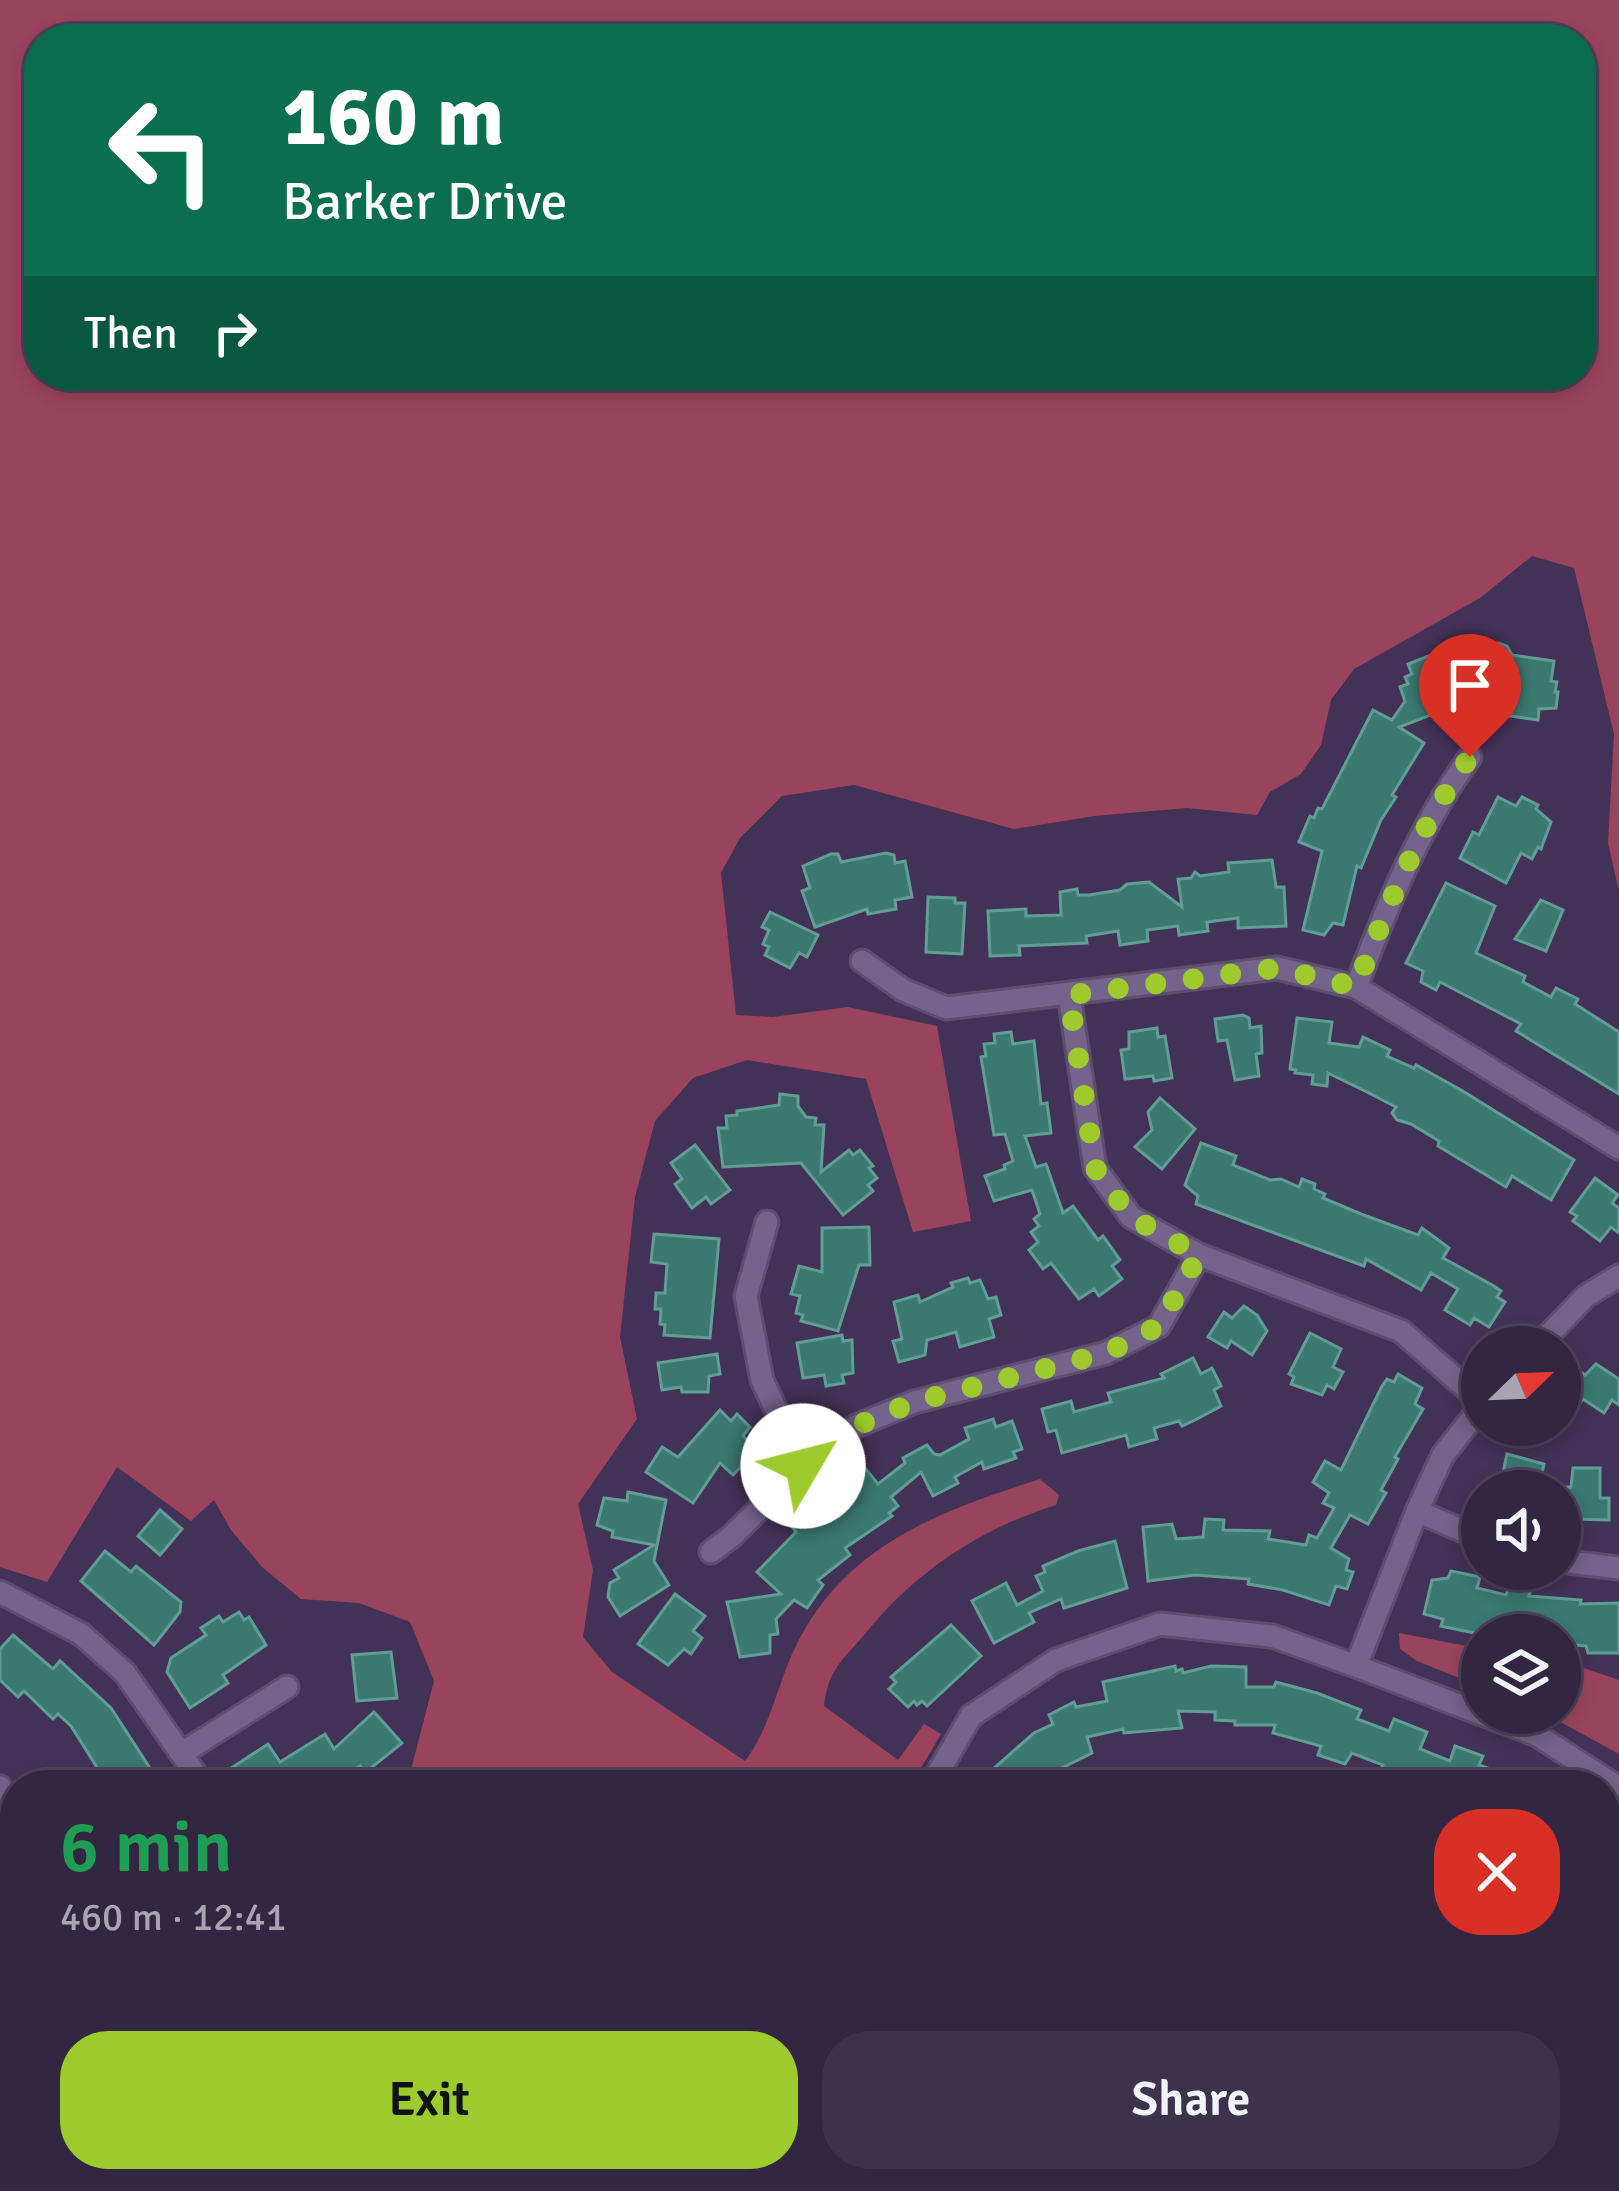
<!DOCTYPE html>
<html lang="en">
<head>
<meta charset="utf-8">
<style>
	:root { --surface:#322641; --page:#3d324c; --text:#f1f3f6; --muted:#a8a5b1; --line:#4d435a; --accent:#9fca2d }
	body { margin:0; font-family:Signika,sans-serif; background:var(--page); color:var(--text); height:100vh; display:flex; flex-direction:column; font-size:45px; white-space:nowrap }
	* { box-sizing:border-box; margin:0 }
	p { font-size:39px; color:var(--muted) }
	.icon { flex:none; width:66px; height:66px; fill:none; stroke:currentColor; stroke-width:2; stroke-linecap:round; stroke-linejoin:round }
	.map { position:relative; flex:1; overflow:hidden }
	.panel { position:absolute; left:0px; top:1770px; width:1620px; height:423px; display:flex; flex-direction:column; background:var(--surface); border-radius:48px 48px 0 0; box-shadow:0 6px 18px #0003,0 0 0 3px var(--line) }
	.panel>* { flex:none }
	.banner { position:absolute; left:24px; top:24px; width:1572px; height:366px; border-radius:48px; box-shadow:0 6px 18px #0003,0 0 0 3px var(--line); background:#0b6e4f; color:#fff; overflow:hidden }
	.needle { width:78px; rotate:67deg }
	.buttons { position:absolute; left:1461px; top:1326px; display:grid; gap:24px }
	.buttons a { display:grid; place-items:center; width:120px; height:120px; border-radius:50%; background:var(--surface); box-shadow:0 6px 18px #0003,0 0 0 3px var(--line); font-size:60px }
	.pin { position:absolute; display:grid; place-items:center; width:102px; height:102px; color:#fff; margin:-123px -51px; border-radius:50% 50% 50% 0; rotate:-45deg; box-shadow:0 0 12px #0007 }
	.pin .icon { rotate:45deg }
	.me { position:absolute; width:132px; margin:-66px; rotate:53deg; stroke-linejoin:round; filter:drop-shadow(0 0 9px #0008) }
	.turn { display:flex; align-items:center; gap:42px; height:252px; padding:0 60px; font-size:54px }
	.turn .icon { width:156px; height:156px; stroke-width:2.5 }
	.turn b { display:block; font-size:84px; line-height:102px }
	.then { display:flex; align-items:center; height:114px; padding:0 60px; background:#0003; gap:24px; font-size:45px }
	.round { display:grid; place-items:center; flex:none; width:126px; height:126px; border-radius:48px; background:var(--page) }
	.summary { display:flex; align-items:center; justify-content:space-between; height:204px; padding:0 60px }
	h1 { font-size:72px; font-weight:600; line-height:90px; color:#1e9e55 }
	.primary-button { display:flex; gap:24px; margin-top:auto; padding:24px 60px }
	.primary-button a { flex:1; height:138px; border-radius:48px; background:var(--accent); color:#111; font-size:48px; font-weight:600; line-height:138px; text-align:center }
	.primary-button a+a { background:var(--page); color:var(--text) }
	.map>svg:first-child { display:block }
	.green { fill:#9a435c; fill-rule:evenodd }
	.building { fill:#3b7870; stroke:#609d94; stroke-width:3 }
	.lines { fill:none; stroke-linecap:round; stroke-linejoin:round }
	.minor-casing { stroke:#5c4e6d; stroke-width:27 }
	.minor { stroke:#74638b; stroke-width:21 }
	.route { stroke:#9fca2d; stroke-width:21; stroke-dasharray:0 37.8 }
</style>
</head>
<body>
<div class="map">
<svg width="1619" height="2191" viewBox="0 0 1619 2191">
	<rect width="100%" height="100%" fill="#433257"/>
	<!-- green -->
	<g class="green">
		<path d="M0 0H1619V891L1608 843 1614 734 1574 568 1532 556 1480 598 1354 669 1331 700 1321 745 1301 774 1270 792 1257 815 1187 808 1094 816 1014 829 854 785 782 796 740 838 721 873 736 1015 773 1017 848 1007 937 1026 971 1221 913 1232 866 1079 747 1060 693 1078 655 1121 635 1197 620 1337 637 1419 578 1504 593 1570 583 1637 612 1672 745 1761C770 1728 776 1689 793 1652 842 1546 937 1512 1040 1479L1059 1495 1056 1505C979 1529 915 1572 864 1635 841 1662 828 1670 824 1706L898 1760 924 1724 941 1734 911 1785H407L434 1681 410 1622 359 1603 301 1599 262 1567 231 1530 214 1500 191 1521 117 1467 47 1582 0 1567ZM39 39H1581V375H39Z"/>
		<polygon points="1399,1633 1482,1649 1482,1687 1417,1661 1400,1649"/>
		<polygon points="1560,1660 1619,1680 1619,1754 1544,1713 1560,1713"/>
		<polygon points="597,2178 746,2178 733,2191 602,2191"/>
	</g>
	<!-- building -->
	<g class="building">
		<polygon points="1498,643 1507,646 1512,655 1554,661 1551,681 1557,682 1555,692 1558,692 1556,708 1539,709 1538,720 1510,716 1510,712 1470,700 1399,727 1424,743 1392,795 1396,797 1381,820 1361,868 1357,866 1343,925 1333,923 1324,935 1303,930 1322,851 1299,842 1310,816 1314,818 1318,808 1322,809 1373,710 1392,720 1405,701 1400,687 1408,684 1405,677 1412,674 1408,664 1431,655 1449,702 1462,657 1469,659 1472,648 1485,652 1486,646"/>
		<polygon points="1498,797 1516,806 1522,797 1538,805 1536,809 1551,822 1541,849 1538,847 1532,859 1521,853 1506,883 1460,858 1473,832 1479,835"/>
		<polygon points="886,853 894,855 895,863 905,861 912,897 895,900 896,909 868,914 867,909 815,927 802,891 810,888 803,866 831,854 838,854 841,862"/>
		<polygon points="1272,860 1276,887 1284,887 1286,926 1238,928 1238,918 1207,922 1208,931 1179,935 1178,926 1147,930 1148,941 1120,945 1118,931 1086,936 1087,943 1019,946 1020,955 990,956 988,911 1026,909 1026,916 1061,915 1060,892 1077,889 1078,895 1089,895 1120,890 1127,884 1149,882 1182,907 1178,879 1191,878 1195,872 1200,876 1229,872 1228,863"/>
		<polygon points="1446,883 1495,906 1476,953 1525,976 1523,982 1551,997 1556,988 1578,999 1575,1004 1619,1032 1619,1094 1516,1031 1521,1024 1440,982 1436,990 1421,982 1423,971 1406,963"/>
		<polygon points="928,897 955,898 955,903 965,903 962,954 926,952"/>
		<polygon points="1541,900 1563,910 1546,951 1515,939"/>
		<polygon points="770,912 818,935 807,957 799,953 790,968 765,955 769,947 763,944 769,930 762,927"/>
		<polygon points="1243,1015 1249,1018 1250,1028 1261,1026 1262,1053 1256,1054 1259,1076 1235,1080 1227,1040 1218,1041 1215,1019"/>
		<polygon points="1297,1018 1332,1022 1329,1043 1359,1047 1363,1037 1390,1050 1387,1056 1414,1068 1416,1065 1461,1090 1574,1160 1551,1200 1512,1176 1506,1187 1438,1146 1439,1141 1411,1124 1397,1120 1392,1113 1396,1107 1367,1092 1328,1073 1327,1086 1312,1084 1313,1075 1295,1073 1296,1070 1290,1069"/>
		<polygon points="1157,1028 1158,1037 1165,1036 1172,1078 1154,1081 1153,1076 1125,1079 1121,1050 1129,1049 1129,1032"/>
		<polygon points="1011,1032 1013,1044 1034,1041 1041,1104 1047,1103 1051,1133 1025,1136 1036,1167 1046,1164 1063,1213 1073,1206 1098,1240 1103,1236 1120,1260 1112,1266 1122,1279 1099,1296 1094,1289 1079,1299 1051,1263 1043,1269 1029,1250 1038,1242 1031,1232 1039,1226 1034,1219 1040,1214 1032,1190 994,1201 985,1176 1005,1169 1004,1165 1013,1161 1005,1134 994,1135 981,1057 986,1056 984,1044 995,1043 994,1034"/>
		<polygon points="780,1094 798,1096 798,1106 806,1117 816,1118 815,1125 824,1125 821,1172 849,1150 853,1155 860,1150 873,1166 869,1168 877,1178 868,1185 873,1191 843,1215 801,1163 723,1167 718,1128 727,1128 726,1116 737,1115 737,1111 779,1105"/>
		<polygon points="1160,1098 1195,1129 1162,1169 1135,1147 1152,1130 1148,1112"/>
		<polygon points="1201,1143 1236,1156 1233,1165 1270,1180 1281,1179 1299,1187 1302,1179 1315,1184 1314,1189 1325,1194 1323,1198 1361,1214 1418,1235 1422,1228 1449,1248 1443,1258 1494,1286 1501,1291 1497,1297 1505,1302 1489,1327 1474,1318 1470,1325 1445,1310 1458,1289 1431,1273 1421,1290 1366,1259 1364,1266 1196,1204 1198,1196 1185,1185"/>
		<polygon points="695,1145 730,1190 711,1204 706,1197 692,1208 675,1184 682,1179 671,1163"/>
		<polygon points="1595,1178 1618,1195 1612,1203 1619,1208 1619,1233 1611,1227 1600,1241 1573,1221 1577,1216 1570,1212"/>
		<polygon points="869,1227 870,1265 859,1265 838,1331 801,1321 803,1315 796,1313 800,1296 791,1294 799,1266 822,1272 822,1228"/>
		<polygon points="654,1234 719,1239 710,1338 664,1335 665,1325 660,1324 661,1309 655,1309 656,1293 665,1293 667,1264 651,1262"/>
		<polygon points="968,1278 970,1283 980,1280 988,1299 996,1297 1001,1315 989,1319 994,1337 960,1347 956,1332 927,1340 925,1355 899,1362 893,1341 902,1339 894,1302 918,1295 920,1302 953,1287 951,1283"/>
		<polygon points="1244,1306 1257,1315 1267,1331 1252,1355 1231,1341 1227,1348 1208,1337 1224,1312 1232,1318"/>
		<polygon points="1310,1333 1341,1349 1333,1367 1343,1372 1334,1389 1327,1385 1322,1395 1291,1384 1294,1377 1289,1374"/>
		<polygon points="842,1335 843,1341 852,1340 853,1373 842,1375 844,1383 826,1386 824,1375 803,1378 797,1343"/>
		<polygon points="717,1354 720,1374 709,1376 708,1392 682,1392 681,1387 662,1390 658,1363"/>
		<polygon points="1193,1358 1201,1374 1212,1368 1221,1386 1214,1390 1221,1406 1195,1420 1182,1426 1179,1421 1154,1428 1157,1439 1129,1447 1126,1435 1062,1453 1056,1430 1048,1432 1042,1409 1071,1401 1074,1412 1111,1402 1108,1393 1164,1378 1161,1374"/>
		<polygon points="1596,1364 1619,1379 1619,1405 1612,1400 1604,1413 1583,1399 1573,1413 1574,1367 1585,1375"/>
		<polygon points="1398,1374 1422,1388 1415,1404 1423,1409 1395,1457 1398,1459 1381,1490 1386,1493 1368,1524 1350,1515 1331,1548 1349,1559 1346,1570 1353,1572 1347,1589 1336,1586 1329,1605 1283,1590 1248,1584 1249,1579 1195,1575 1148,1581 1143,1527 1172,1524 1176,1539 1203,1537 1205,1519 1224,1520 1223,1530 1270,1531 1268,1539 1306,1545 1309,1535 1317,1538 1334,1508 1323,1503 1329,1493 1313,1482 1325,1461 1341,1470 1382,1386 1387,1379 1394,1382"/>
		<polygon points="720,1410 731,1421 737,1414 750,1427 743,1436 757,1450 733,1475 720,1463 693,1503 646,1472 662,1447 678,1457"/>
		<polygon points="993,1419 996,1427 1012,1421 1022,1449 1013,1452 1016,1458 984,1469 982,1462 955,1477 958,1483 933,1496 921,1472 891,1497 898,1506 889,1513 892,1516 845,1548 850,1555 818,1580 823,1585 807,1608 794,1600 776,1619 778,1634 770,1635 770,1653 740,1657 727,1602 781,1594 757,1572 796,1532 792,1527 865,1468 878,1484 905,1463 903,1458 927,1445 934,1454 940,1455 969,1439 965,1428"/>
		<polygon points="1507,1454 1544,1464 1538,1491 1499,1491"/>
		<polygon points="1573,1468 1600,1468 1600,1498 1609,1498 1609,1520 1574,1519 1574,1513 1565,1512 1566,1487 1571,1487"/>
		<polygon points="628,1492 666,1500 654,1561 669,1585 620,1616 608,1597 610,1583 619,1578 614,1570 654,1545 612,1537 613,1531 597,1525 604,1498 627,1501"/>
		<polygon points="160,1510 182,1529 160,1555 138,1536"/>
		<polygon points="1115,1541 1127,1588 1064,1608 1061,1599 1029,1613 1034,1622 994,1643 972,1601 1006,1583 1017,1605 1043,1591 1036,1576 1045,1572 1043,1566 1078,1551"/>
		<polygon points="105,1551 131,1572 136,1566 181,1602 180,1612 154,1645 81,1581"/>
		<polygon points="1451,1571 1480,1577 1477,1588 1506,1595 1509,1587 1530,1592 1529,1596 1581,1600 1580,1604 1619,1603 1619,1653 1588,1653 1586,1646 1560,1644 1560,1635 1484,1635 1441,1626 1443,1619 1424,1614 1432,1580 1448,1578"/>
		<polygon points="675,1594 705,1616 693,1631 702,1638 691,1654 684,1649 668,1665 638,1644"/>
		<polygon points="239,1612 244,1620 249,1617 266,1645 223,1675 228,1683 190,1708 167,1672 171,1658 206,1635 201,1628 219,1616 223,1622"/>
		<polygon points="951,1625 981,1656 927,1706 922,1701 917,1705 914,1701 908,1707 889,1689 896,1682 891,1677"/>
		<polygon points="13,1635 53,1669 60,1661 111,1708 161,1785 108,1785 71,1726 58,1714 53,1719 24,1691 18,1697 0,1680 0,1649"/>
		<polygon points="391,1652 397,1698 357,1701 352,1655"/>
		<polygon points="1175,1666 1176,1671 1182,1669 1183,1673 1211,1666 1246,1667 1246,1687 1274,1687 1276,1682 1317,1693 1361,1710 1357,1719 1389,1731 1394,1719 1427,1732 1420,1749 1450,1761 1455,1746 1483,1756 1479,1765 1525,1781 1524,1785 1445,1785 1447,1780 1417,1769 1413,1780 1401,1775 1400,1780 1380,1772 1383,1765 1352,1753 1345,1764 1318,1755 1321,1746 1273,1733 1275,1725 1235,1725 1235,1721 1215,1720 1215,1712 1178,1711 1182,1728 1124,1733 1123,1729 1087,1737 1092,1753 1046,1776 1054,1785 1005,1785 992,1770 1034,1733 1053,1724 1049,1715 1074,1702 1076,1707 1107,1701 1103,1682"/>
		<polygon points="374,1712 402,1743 366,1772 360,1766 329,1785 302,1785 295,1775 279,1785 240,1785 230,1769 268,1744 280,1762 325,1734 334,1749"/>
		<polygon points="0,1843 15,1867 15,1960 0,1935"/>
	</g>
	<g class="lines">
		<defs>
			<g id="minor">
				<polyline points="862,961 903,990 946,1008 1277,968 1356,987 1619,1148"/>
				<path d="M1356 987C1387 906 1419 827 1470 757"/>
				<polyline points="1069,995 1095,1168 1131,1217 1199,1255 1401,1331 1482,1402"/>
				<polyline points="767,1222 746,1296 762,1380 803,1466"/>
				<polyline points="1537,1347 1586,1296 1619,1276"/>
				<polyline points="1417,1511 1482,1539"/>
				<polyline points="711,1552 732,1536 803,1466 856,1426 914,1402 1106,1353 1159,1326 1199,1255"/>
				<polyline points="1560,1561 1619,1568"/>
				<polyline points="0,1592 81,1634 125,1673 203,1785"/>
				<polyline points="1356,1666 1417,1511 1443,1455 1482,1406"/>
				<polyline points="182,1753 287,1687"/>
				<polyline points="931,1785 971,1716 1056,1660 1160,1624 1272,1636 1356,1666 1537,1735 1619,1788"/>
				<polyline points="0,1787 15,1806"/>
				<polyline points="1605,2074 1619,2074"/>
				<polyline points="258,2178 273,2191"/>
				<polyline points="764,2191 776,2178"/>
			</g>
		</defs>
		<!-- minor casing -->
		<use href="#minor" class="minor-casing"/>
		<!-- minor -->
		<use href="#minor" class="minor"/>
	</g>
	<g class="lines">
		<!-- route -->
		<path class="route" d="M803 1466 856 1426 914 1402 1106 1353 1159 1326 1199 1255 1131 1217 1095 1168 1069 995 1277 968 1356 987C1388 906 1419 827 1470 757"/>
	</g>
</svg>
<div class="buttons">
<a><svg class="needle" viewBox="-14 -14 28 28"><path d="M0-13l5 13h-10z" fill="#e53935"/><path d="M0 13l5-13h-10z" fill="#a8a5b1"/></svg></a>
<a><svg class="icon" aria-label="sound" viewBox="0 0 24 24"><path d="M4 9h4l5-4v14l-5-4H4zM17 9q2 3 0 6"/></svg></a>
<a><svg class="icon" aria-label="layers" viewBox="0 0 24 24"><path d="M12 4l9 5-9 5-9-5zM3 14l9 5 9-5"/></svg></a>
</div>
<div class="pin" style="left:1470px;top:757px;background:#d93025"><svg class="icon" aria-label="arrive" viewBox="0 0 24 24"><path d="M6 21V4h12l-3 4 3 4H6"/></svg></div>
<svg class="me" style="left:803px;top:1466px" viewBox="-20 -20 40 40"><circle r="19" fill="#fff"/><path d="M0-13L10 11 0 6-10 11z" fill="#9fca2d"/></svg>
<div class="banner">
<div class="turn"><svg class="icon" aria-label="left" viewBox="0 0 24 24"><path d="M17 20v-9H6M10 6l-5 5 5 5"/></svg><div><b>160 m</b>Barker Drive</div></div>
<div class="then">Then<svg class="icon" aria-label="right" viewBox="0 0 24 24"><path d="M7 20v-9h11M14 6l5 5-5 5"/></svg></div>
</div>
<section class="panel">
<div class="summary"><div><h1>6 min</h1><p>460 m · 12:41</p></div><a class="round" style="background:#d93025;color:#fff"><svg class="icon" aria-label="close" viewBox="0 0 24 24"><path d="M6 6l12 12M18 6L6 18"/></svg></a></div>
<div class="primary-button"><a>Exit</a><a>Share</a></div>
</section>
</div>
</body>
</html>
